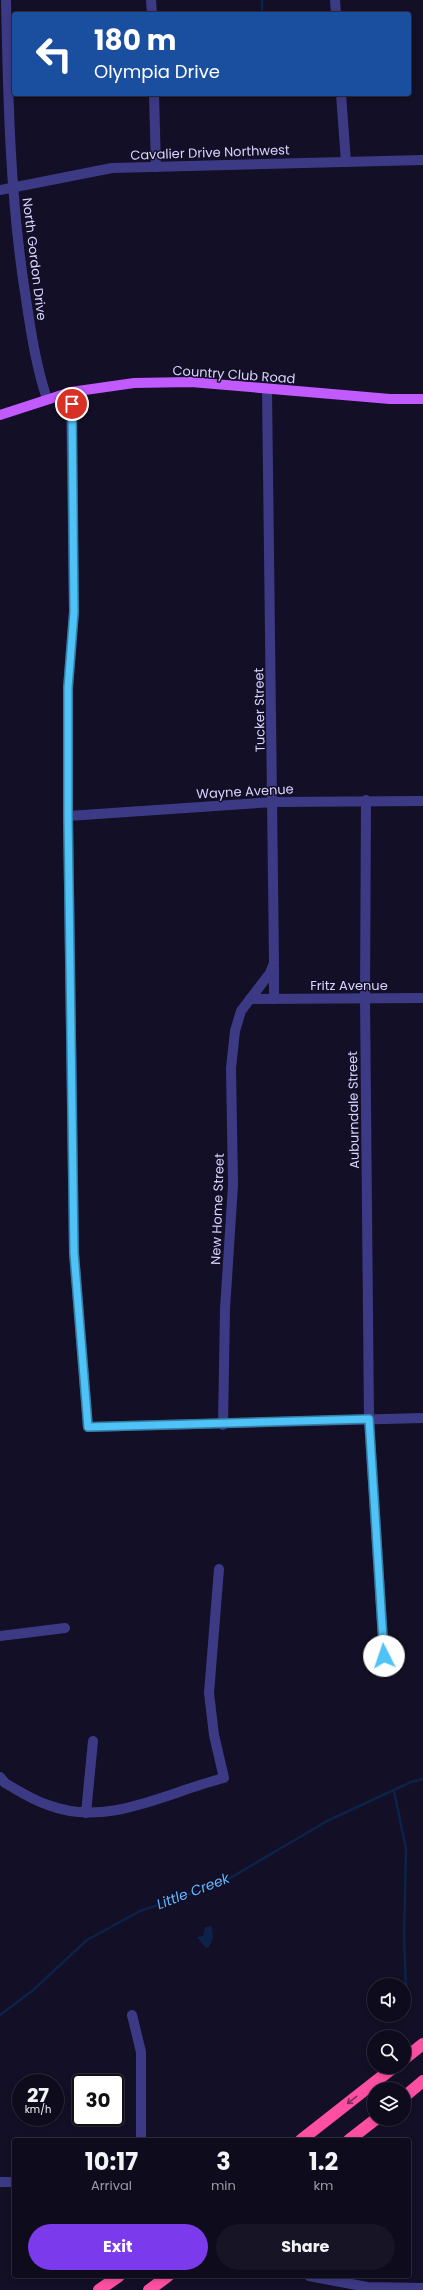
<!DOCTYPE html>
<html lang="en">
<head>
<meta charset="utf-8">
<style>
	:root { --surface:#0e0b1c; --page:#171425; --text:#f1f3f6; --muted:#9b9ba3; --line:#2e2b3b; --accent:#7c3aed }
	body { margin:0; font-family:Poppins,sans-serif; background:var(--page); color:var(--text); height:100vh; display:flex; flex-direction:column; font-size:15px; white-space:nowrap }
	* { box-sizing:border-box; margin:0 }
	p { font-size:13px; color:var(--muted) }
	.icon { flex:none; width:22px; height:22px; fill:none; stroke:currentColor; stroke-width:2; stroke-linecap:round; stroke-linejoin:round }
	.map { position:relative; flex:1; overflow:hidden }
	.panel { position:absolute; left:12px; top:2138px; width:399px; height:140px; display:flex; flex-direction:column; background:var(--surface); border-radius:4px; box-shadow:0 2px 6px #0003,0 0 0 1px var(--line) }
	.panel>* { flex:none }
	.hud { position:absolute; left:12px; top:12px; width:399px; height:84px; border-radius:4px; box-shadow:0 2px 6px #0003,0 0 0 1px var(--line); background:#1a4fa0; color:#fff; overflow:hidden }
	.controls { position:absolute; left:367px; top:1978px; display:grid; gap:8px }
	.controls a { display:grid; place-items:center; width:44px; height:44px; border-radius:50%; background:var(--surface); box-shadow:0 2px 6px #0003,0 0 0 1px var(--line); font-size:20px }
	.speed { position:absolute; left:12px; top:2074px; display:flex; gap:8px; font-size:20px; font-weight:700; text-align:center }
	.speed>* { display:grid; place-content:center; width:52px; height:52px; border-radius:50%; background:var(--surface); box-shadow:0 2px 6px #0003,0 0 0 1px var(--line); line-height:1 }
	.speed small { font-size:10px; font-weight:400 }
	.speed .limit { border:2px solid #111; border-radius:6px; background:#fff; color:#111 }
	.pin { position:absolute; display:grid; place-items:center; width:34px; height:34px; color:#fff; margin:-17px; border:2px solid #fff; border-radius:50%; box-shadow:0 1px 4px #0007 }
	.me { position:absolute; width:44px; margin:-22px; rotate:356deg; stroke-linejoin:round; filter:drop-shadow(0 0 3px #0008) }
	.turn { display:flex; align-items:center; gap:14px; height:84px; padding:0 16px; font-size:18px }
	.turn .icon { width:52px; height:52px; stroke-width:2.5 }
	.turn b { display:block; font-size:28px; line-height:34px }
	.eta { display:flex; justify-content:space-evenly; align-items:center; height:68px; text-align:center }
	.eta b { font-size:24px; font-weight:700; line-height:28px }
	.action { display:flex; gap:8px; margin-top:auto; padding:8px 16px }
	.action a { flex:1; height:46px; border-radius:24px; background:var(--accent); color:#fff; font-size:16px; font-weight:700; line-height:46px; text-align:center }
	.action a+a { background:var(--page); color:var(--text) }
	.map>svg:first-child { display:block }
	.water { fill:#0c2248 }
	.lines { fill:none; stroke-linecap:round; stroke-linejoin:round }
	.stream { stroke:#0c2248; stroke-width:2.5 }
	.minor { stroke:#3d3a85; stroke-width:10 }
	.major { stroke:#c25bff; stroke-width:10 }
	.highway { stroke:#ff4fa3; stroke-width:12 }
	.oneway { stroke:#7d2c5e }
	.route-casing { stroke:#337fa1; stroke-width:10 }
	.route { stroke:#4fc3f7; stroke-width:7 }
	.labels { text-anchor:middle; stroke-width:3; stroke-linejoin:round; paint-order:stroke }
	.street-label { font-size:13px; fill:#d9d4ff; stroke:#130f26 }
	.water-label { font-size:14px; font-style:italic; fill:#62b6ff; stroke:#130f26 }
</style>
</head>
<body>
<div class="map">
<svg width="423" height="2290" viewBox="0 0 423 2290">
	<rect width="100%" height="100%" fill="#130f26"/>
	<!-- water -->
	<polygon class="water" points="212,1926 213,1938 209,1947 206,1948 197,1937 203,1936 205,1927"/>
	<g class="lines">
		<!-- stream -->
		<g class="stream">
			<polyline points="262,0 262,14"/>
			<polyline points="394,1791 406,1849 404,1937 407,2013"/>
			<polyline points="0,2015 32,1991 87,1940 140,1911 220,1884 327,1821 411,1782 423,1779"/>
		</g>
		<!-- minor -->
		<g class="minor">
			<path d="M6 0C8 99 10 200 26 299 31 332 36 366 47 399"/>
			<polyline points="151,0 152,14"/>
			<polyline points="335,0 336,14"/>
			<polyline points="154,94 156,167"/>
			<polyline points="341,94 346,162"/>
			<polyline points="0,190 112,168 423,160"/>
			<polyline points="71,392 74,612 68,688 68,816 74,1253 88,1427 423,1418"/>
			<polyline points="366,800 365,998 369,1419 384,1656"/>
			<polyline points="68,816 273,802 423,801"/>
			<polyline points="274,967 274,999"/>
			<polyline points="250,999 423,998"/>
			<polyline points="223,1425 225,1309 233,1185 231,1068 235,1031 241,1011 270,973 274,963 267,389"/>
			<polyline points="0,1636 65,1628"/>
			<path d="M0 1777 5 1783C19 1791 32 1800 48 1805 108 1828 167 1792 224 1778L214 1735 209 1693 219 1569"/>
			<polyline points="86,1813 93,1741"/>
			<polyline points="132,2015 141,2052 141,2140"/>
			<polyline points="0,2182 14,2182"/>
			<polyline points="309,2276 367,2287 423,2288"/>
		</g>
		<!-- major -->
		<polyline class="major" points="0,415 71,392 134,383 191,382 390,399 423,399"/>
		<!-- highway -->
		<g class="highway">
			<polyline points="404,2059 423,2044"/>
			<polyline points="404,2097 423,2081"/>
			<polyline points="301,2140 394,2067"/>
			<polyline points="349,2140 376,2119"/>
			<polyline points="99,2290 119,2276"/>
			<polyline points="149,2290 168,2276"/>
		</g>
	</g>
	<!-- one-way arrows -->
	<defs><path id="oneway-shaft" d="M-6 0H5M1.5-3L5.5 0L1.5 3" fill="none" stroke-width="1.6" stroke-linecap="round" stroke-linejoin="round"/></defs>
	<use class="oneway" href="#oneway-shaft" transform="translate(352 2100) rotate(142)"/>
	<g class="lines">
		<defs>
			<polyline id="route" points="72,404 74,612 68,688 68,816 74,1253 88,1427 369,1419 384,1656"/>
		</defs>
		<!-- route casing -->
		<use href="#route" class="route-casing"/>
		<!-- route -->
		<use href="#route" class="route"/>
	</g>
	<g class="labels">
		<!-- street labels -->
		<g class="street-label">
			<text transform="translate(210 152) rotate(-2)" y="5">Cavalier Drive Northwest</text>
			<text transform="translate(35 259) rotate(83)" y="5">North Gordon Drive</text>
			<text transform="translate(234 374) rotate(4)" y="5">Country Club Road</text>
			<text transform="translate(259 710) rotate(-91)" y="5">Tucker Street</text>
			<text transform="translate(245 791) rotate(-3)" y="5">Wayne Avenue</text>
			<text x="349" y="990">Fritz Avenue</text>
			<text transform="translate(353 1110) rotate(-91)" y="5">Auburndale Street</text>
			<text transform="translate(217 1209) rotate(-88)" y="5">New Home Street</text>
		</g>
		<!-- water labels -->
		<g class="water-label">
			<text transform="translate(193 1891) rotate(-21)" y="5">Little Creek</text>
		</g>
	</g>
</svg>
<div class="controls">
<a><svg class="icon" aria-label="sound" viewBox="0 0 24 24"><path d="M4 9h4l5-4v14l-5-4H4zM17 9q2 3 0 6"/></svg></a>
<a><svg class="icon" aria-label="search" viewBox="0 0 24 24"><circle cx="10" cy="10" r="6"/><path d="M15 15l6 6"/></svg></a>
<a><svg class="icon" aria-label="layers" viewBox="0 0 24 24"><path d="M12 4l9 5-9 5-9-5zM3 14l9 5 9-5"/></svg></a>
</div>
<div class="speed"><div>27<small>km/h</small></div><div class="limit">30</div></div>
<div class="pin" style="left:72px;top:404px;background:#d93025"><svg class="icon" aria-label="arrive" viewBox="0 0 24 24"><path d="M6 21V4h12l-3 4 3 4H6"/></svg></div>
<svg class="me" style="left:384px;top:1656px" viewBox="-20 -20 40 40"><circle r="19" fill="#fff"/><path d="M0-13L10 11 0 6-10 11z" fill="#4fc3f7"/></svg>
<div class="hud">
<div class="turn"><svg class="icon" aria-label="left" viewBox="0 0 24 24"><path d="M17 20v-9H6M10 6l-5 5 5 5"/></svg><div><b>180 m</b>Olympia Drive</div></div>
</div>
<section class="panel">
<div class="eta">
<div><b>10:17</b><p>Arrival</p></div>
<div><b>3</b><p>min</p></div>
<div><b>1.2</b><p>km</p></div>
</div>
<div class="action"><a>Exit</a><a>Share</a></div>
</section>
</div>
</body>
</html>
